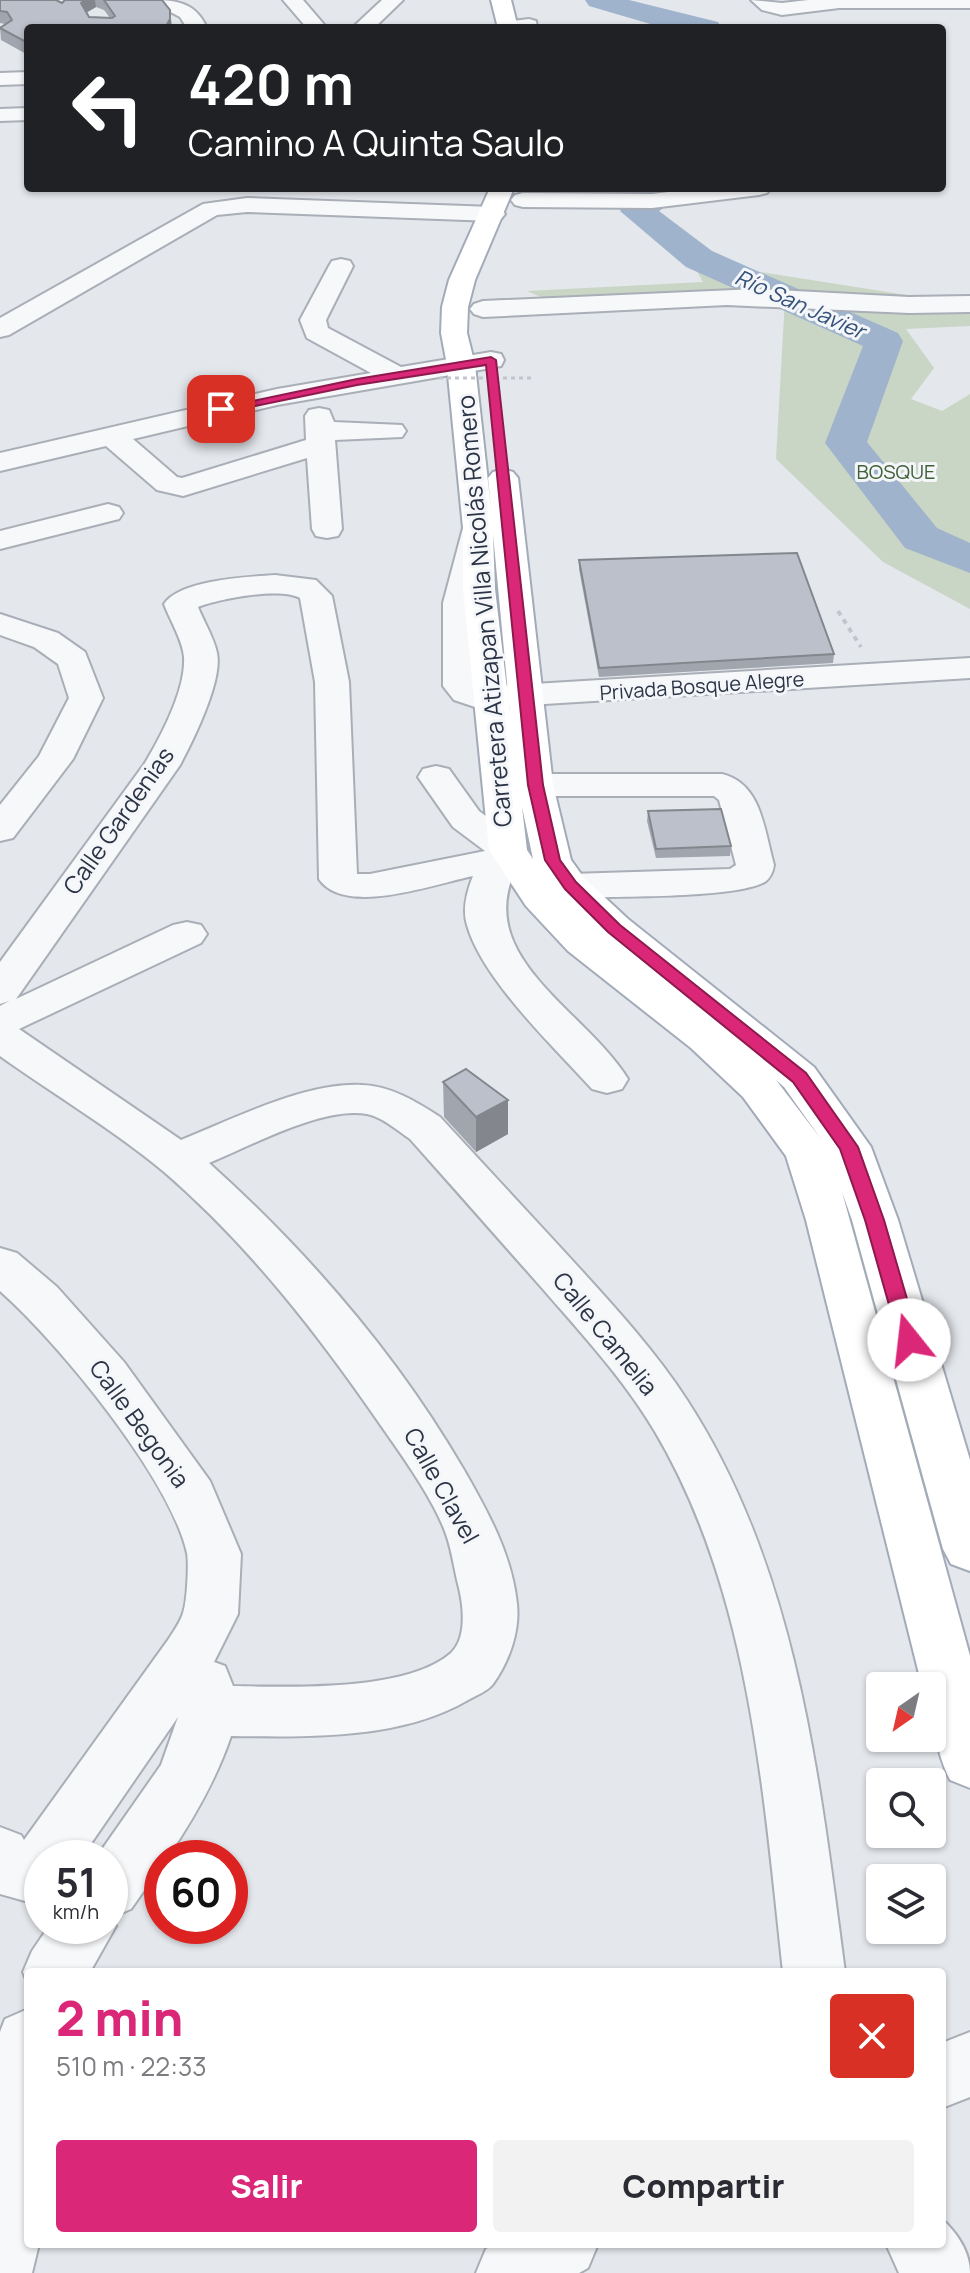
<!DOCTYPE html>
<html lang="es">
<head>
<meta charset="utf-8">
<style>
	:root { --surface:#fff; --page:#f2f2f3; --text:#2b2b33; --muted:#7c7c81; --accent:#db2777 }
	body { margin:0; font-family:Manrope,sans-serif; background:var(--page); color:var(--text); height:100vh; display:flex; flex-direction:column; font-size:30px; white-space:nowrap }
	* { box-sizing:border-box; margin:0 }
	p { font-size:26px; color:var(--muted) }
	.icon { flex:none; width:44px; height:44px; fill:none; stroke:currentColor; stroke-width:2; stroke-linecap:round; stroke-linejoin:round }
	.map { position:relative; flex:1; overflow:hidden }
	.details { position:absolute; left:24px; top:1968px; width:922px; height:280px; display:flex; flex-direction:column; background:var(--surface); border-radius:8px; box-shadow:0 2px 6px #0004 }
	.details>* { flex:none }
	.hud { position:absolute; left:24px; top:24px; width:922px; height:168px; border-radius:8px; box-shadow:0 2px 6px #0004; background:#202124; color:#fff; overflow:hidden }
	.needle { width:52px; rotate:214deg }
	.controls { position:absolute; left:866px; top:1672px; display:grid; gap:16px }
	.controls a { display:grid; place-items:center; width:80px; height:80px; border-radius:8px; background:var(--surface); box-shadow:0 2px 6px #0004; font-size:40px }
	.speed { position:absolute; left:24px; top:1840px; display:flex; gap:16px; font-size:40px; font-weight:700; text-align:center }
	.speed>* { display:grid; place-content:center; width:104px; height:104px; border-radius:50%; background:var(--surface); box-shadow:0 2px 6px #0004; line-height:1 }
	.speed small { font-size:20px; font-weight:400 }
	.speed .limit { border:12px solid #d22; background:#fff; color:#111 }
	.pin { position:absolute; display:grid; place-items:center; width:68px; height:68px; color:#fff; margin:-34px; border-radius:16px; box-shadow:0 4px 12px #0006 }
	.me { position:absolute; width:88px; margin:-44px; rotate:344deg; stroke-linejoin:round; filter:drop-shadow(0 0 6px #0008) }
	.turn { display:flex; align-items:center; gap:28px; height:168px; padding:0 32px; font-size:36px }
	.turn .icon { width:104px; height:104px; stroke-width:2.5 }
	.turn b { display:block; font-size:56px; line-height:68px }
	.round { display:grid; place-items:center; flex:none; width:84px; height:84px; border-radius:8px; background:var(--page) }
	.headline { display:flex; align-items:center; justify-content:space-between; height:136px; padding:0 32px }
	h1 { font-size:48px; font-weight:800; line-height:60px; color:var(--accent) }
	.primary-button { display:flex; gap:16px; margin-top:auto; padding:16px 32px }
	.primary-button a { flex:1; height:92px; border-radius:8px; background:var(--accent); color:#fff; font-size:32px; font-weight:800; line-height:92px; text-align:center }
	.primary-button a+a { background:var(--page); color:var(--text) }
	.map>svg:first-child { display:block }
	.green { fill:#c9d6c5 }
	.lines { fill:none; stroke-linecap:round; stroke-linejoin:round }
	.river { fill:#9fb4cc; fill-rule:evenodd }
	.minor-casing { stroke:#a9aeb7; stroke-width:4 }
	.major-casing { stroke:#a3abb8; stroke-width:4 }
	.path { stroke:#c2c5cb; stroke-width:4; stroke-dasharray:5 5; stroke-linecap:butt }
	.minor { fill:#f7f8fa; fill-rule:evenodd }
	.major { fill:#fff; fill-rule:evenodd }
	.path-bridge { stroke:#c2c5cb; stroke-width:3; stroke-dasharray:4 4; stroke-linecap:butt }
	.wall { fill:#a1a5ae; fill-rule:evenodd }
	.shaded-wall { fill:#83868d }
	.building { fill:#bbc0ca; stroke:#83868d; stroke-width:2 }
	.route { fill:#db2777; stroke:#8e194d; stroke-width:2 }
	.labels { text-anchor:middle; stroke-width:6; stroke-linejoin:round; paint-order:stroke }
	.far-park-label { font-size:20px; fill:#3f6138; stroke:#f4f6f9 }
	.far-street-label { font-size:20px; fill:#2b3445; stroke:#f4f6f9 }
	.far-water-label { font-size:22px; font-style:italic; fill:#34527a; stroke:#f4f6f9 }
	.street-label { font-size:24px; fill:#2b3445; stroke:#f4f6f9 }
</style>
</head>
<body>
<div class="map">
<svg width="970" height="2273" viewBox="0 0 970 2273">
	<rect width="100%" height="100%" fill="#e4e7ec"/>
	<!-- green -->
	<polygon class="green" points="691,261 970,305 970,326 906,329 934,368 911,399 942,411 970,394 970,609 883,562 776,459 785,298 565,307 527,291 703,282"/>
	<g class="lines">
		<!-- river -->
		<g class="river">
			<polygon points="585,0 629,0 718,22 722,28 664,28 589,6"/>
			<polygon points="648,188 688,188 683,195 659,211 712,251 898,333 903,341 867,442 937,528 970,543 970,573 905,548 825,443 863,346 686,267 620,211 625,204"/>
		</g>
		<defs>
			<g id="minor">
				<path d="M148 0C175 0 195 1 207 28H187L180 17Z"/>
				<polygon points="283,0 303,0 327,28 307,28"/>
				<polygon points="382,0 403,0 374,28 352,28"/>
				<polygon points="751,0 782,3 808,0 970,0 970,8 839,8 782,15 762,10"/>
				<polygon points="529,19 536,21 537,28 493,28 503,22"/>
				<polygon points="28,72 28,84 0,85 0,73"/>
				<polygon points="28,108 28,120 0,121 0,109"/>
				<polygon points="701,188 771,188 767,193 759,195 652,208 523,207 515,205 511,200 515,195 523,193 652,194"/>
				<polygon points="247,198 493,207 501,209 505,214 501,219 493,221 247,212 217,215 9,335 0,337 0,318 203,204"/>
				<polygon points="341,259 350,261 353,266 326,320 328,328 401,367 491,352 501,354 504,360 501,366 491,368 277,405 133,439 177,477 182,478 306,440 305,416 309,410 319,408 329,410 334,422 402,425 406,431 402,437 335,440 342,529 338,536 327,538 316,536 312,529 307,458 183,496 157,490 106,446 0,471 0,453 277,389 371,373 307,338 300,320 329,266 332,261"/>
				<polygon points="757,289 909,297 970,296 970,312 909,313 727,305 483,317 474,314 470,309 474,304 483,301"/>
				<polygon points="108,504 119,507 123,513 119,519 0,549 0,531"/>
				<polygon points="478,519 489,522 493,528 475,603 477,684 482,687 970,658 970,678 478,708 454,700 443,686 443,603 463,528 467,522"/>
				<path d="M275 575 316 580 332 596 349 682 357 874H370L485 851 453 827 418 777 423 769 436 766 449 769 479 811 521 842 527 850C457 951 582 1005 628 1079L622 1089 607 1093 592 1089C554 1047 482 979 467 925 462 909 467 891 473 876 434 884 345 917 319 879L315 682 300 598C280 587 219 599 198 607 204 622 214 638 217 653 223 680 193 741 180 765L16 999 173 925 187 922 201 925 207 934 201 943 19 1029 181 1140C233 1119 306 1082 362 1085 391 1086 417 1102 440 1117 484 1165 528 1212 572 1260 612 1304 654 1349 687 1400 797 1569 819 1776 845 1972H783C763 1790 750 1591 654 1430 623 1378 581 1333 542 1288 498 1238 454 1188 410 1139 397 1130 382 1117 367 1114 323 1106 250 1146 209 1163 308 1252 397 1355 464 1470 488 1512 512 1555 517 1604 520 1631 509 1662 493 1684 488 1691 475 1696 468 1700 400 1740 307 1737 231 1736 216 1780 193 1820 167 1858H162V1865L131 1909 112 1917 116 1926 90 1972H28V1984L23 1972 32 1951 49 1926H110V1858H96L161 1765 178 1717 81 1858H42V1895L25 1901 0 1894V1827L21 1835 24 1840 168 1640C173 1632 180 1623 183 1613 187 1603 189 1563 187 1553 170 1478 58 1342 0 1291V1248L17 1253 57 1287 124 1362 210 1481 241 1554 238 1614 214 1662 225 1666 233 1686C290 1687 407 1692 451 1653 468 1637 463 1603 458 1584 454 1568 452 1552 447 1537 436 1503 403 1457 382 1427 318 1334 249 1245 163 1171 115 1131 52 1093 0 1056V1006L9 1001 0 1004V962L145 763C161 736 186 689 184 657 183 641 170 620 164 604 180 580 247 577 275 575Z"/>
				<polygon points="0,614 58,633 85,652 103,698 73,759 13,838 0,841 0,805 39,756 69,698 58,664 34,647 0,635"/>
				<path d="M535 774H722C762 784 764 830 774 865 773 871 771 877 766 881 740 899 608 896 570 898L556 894 551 886 556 878 570 874 730 869 736 865 719 800 714 796H535L522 793 517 785 522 777Z"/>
				<polygon points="28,2009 28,2244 39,2244 32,2273 0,2273 0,2032 5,2019"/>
				<polygon points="970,2032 970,2097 942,2108 942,2043"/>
				<path d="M942 2219C957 2233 970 2252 970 2273H899L886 2244H942Z"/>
				<polygon points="494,2244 598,2244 588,2268 579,2273 476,2273 486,2249"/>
			</g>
			<g id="major">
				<polygon points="491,0 511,0 518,28 498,28"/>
				<path d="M490 188H514L475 280 468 307 467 333 475 365 491 509 488 478 493 472 503 469 513 472 518 478 553 785 571 860 584 878 628 919 814 1067 871 1147 898 1220 970 1460V1571L951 1564 943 1549 852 1220 842 1192 970 1656V1788L950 1780C935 1749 932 1720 932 1686H922L806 1220 786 1156 743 1097 691 1048 568 951 526 906 489 850 463 589V528L447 365 441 333 442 307 449 280ZM493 534 510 714 495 589ZM522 807 533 859 527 850ZM776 1080 784 1087 821 1139Z"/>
			</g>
		</defs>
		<!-- minor casing -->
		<use href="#minor" class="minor-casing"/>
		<!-- major casing -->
		<use href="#major" class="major-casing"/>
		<!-- path -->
		<polyline class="path" points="838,611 861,647"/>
		<!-- minor -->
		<use href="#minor" class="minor"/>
		<!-- major -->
		<use href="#major" class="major"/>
		<!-- path-bridge -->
		<polyline class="path-bridge" points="439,378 535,378"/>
	</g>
	<!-- wall -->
	<g class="wall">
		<path d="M0 0 62 3 65 0H162L172 28H28V55L1 40 0 27 5 24 0 23ZM96 7 104 10 110 18 89 17 86 13Z"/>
		<polygon points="579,560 834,654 833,663 599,677 579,569"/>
		<polygon points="648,811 731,846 730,856 656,858 647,821"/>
		<polygon points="443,1082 508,1100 508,1134 476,1152 444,1117"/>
	</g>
	<!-- shaded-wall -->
	<g class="shaded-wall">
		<polygon points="85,0 95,0 96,7 82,15 81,3"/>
		<polygon points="170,10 172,28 165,28"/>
		<polygon points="508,1100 508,1134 476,1152 476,1117"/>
	</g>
	<!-- building -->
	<g class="building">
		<polygon points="0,0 56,0 62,3 65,0 85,0 81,3 89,17 112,18 115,16 104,0 162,0 170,10 170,19 165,28 28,28 28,43 0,28 12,20 7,12 0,11"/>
		<polygon points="797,553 834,654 599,668 579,560"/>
		<polygon points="721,809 731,846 656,849 648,811"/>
		<polygon points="466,1069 508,1100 476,1117 443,1082"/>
	</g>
	<!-- route -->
	<polygon class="route" points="491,357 496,360 543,785 560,860 576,882 620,925 806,1073 858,1147 884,1220 919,1340 916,1345 902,1345 899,1340 865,1220 840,1149 793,1082 608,932 565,889 545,860 528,785 486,365 357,385 221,413 215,409 357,379"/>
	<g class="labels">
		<!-- far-park labels -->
		<g class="far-park-label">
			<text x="896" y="479">BOSQUE</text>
		</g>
		<!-- far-street labels -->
		<g class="far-street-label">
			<text transform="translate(702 686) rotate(-4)" y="7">Privada Bosque Alegre</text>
		</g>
		<!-- far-water labels -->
		<g class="far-water-label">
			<text transform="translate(800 304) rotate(24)" y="8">Río San Javier</text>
		</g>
		<!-- street labels -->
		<g class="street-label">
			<text transform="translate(485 611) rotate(-95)" y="8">Carretera Atizapan Villa Nicolás Romero</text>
			<text transform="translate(119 821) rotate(-55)" y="8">Calle Gardenias</text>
			<text transform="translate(605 1334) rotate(51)" y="8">Calle Camelia</text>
			<text transform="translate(139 1424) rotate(54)" y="8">Calle Begonia</text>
			<text transform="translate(441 1486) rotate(61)" y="8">Calle Clavel</text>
		</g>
	</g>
</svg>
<div class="controls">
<a><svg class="needle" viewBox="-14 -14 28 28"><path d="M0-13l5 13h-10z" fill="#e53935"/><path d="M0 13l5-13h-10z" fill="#7c7c81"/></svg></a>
<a><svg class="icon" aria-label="search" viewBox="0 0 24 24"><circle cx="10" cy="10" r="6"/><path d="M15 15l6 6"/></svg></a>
<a><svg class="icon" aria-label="layers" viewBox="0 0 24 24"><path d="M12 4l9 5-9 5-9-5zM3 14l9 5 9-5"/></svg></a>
</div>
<div class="speed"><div>51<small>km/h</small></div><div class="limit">60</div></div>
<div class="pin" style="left:221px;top:409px;background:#d93025"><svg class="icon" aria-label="arrive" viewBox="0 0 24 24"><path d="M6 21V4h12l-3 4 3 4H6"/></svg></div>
<svg class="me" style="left:909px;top:1340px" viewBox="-20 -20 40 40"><circle r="19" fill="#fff"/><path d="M0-13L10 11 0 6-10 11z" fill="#db2777"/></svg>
<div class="hud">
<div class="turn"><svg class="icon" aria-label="left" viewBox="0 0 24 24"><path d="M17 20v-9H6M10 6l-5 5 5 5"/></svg><div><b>420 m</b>Camino A Quinta Saulo</div></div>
</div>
<section class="details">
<div class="headline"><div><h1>2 min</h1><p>510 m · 22:33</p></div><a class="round" style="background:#d93025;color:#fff"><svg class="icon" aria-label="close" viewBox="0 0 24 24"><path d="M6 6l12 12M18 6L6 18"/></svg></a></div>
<div class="primary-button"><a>Salir</a><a>Compartir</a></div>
</section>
</div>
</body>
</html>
